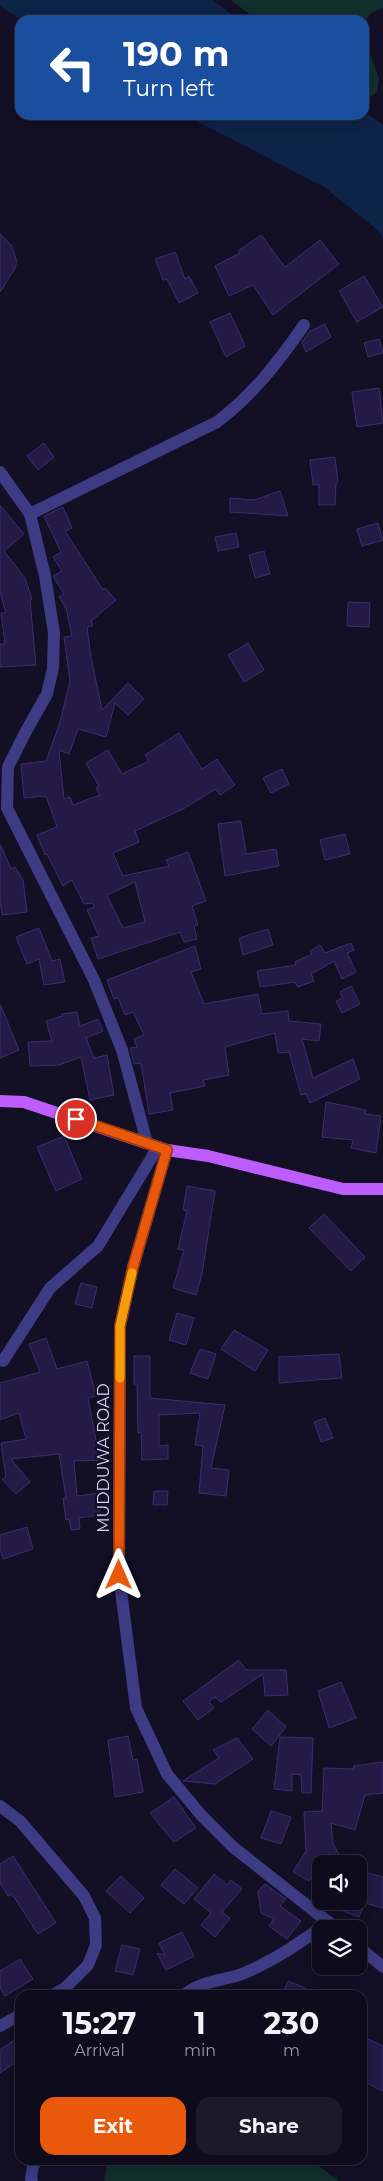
<!DOCTYPE html>
<html lang="en">
<head>
<meta charset="utf-8">
<style>
	:root { --surface:#0e0b1c; --page:#1c1929; --text:#f1f3f6; --muted:#9b9ba3; --line:#2e2b3b; --accent:#ea580c }
	body { margin:0; font-family:Montserrat,sans-serif; background:var(--page); color:var(--text); height:100vh; display:flex; flex-direction:column; font-size:19px; white-space:nowrap }
	* { box-sizing:border-box; margin:0 }
	p { font-size:16px; color:var(--muted) }
	.icon { flex:none; width:28px; height:28px; fill:none; stroke:currentColor; stroke-width:2; stroke-linecap:round; stroke-linejoin:round }
	.map { position:relative; flex:1; overflow:hidden }
	.sheet { position:absolute; left:15px; top:1990px; width:352px; height:175px; display:flex; flex-direction:column; background:var(--surface); border-radius:15px; box-shadow:0 2px 12px #0003,0 0 0 1px var(--line) }
	.sheet>* { flex:none }
	.top-card { position:absolute; left:15px; top:15px; width:354px; height:105px; border-radius:15px; box-shadow:0 2px 12px #0003,0 0 0 1px var(--line); background:#1a4fa0; color:#fff; overflow:hidden }
	.buttons { position:absolute; left:312px; top:1855px; display:grid; gap:10px }
	.buttons a { display:grid; place-items:center; width:55px; height:55px; border-radius:10px; background:var(--surface); box-shadow:0 2px 12px #0003,0 0 0 1px var(--line); font-size:25px }
	.pin { position:absolute; display:grid; place-items:center; width:42px; height:42px; color:#fff; margin:-21px; border:2px solid #fff; border-radius:50%; box-shadow:0 1px 5px #0007 }
	.me { position:absolute; width:55px; margin:-28px; rotate:0deg; stroke-linejoin:round; filter:drop-shadow(0 0 4px #0008) }
	.turn { display:flex; align-items:center; gap:18px; height:105px; padding:0 25px; font-size:22px }
	.turn .icon { width:65px; height:65px; stroke-width:2.5 }
	.turn b { display:block; font-size:35px; line-height:42px }
	.eta { display:flex; justify-content:space-evenly; align-items:center; height:85px; text-align:center }
	.eta b { font-size:30px; font-weight:700; line-height:35px }
	.button { display:flex; gap:10px; margin-top:auto; padding:10px 25px }
	.button a { flex:1; height:58px; border-radius:15px; background:var(--accent); color:#fff; font-size:20px; font-weight:700; line-height:58px; text-align:center }
	.button a+a { background:var(--page); color:var(--text) }
	.map>svg:first-child { display:block }
	.green { fill:#122f2e }
	.water { fill:#0d2347 }
	.building { fill:#231b46; stroke:#3a2e71; fill-rule:evenodd }
	.lines { fill:none; stroke-linecap:round; stroke-linejoin:round }
	.minor { stroke:#3c3b83; stroke-width:12 }
	.tertiary { stroke:#3c3b83; stroke-width:12 }
	.primary { stroke:#be5dfd; stroke-width:12 }
	.route-casing { stroke:#983908; stroke-width:12 }
	.route { stroke:#ea580c; stroke-width:9 }
	.slow { stroke:#f59e0b; stroke-width:9 }
	.labels { text-anchor:middle; stroke-width:4.5; stroke-linejoin:round; paint-order:stroke }
	.street-label { font-size:16px; fill:#d8d4fe; stroke:#130f25 }
</style>
</head>
<body>
<div class="map">
<svg width="383" height="2181" viewBox="0 0 383 2181">
	<rect width="100%" height="100%" fill="#130f25"/>
	<!-- green -->
	<g class="green">
		<polygon points="231,0 383,0 383,8 372,12 364,22 369,50 379,79 377,92 370,97 364,94 364,20 257,20"/>
		<polygon points="108,2160 311,2160 339,2181 104,2181"/>
	</g>
	<!-- water -->
	<g class="water">
		<polygon points="0,0 212,0 240,20 21,20 0,6"/>
		<polygon points="364,111 383,125 383,239 380,232 324,187 185,115 364,115"/>
	</g>
	<!-- building -->
	<g class="building">
		<polygon points="0,234 12,246 17,262 14,270 0,292"/>
		<polygon points="261,235 285,267 320,240 339,264 273,315 253,285 229,296 215,266 240,253 238,251"/>
		<polygon points="175,252 185,279 189,276 198,293 179,303 167,279 163,280 155,259"/>
		<polygon points="364,276 383,307 357,322 339,291"/>
		<polygon points="230,313 245,346 226,357 210,322"/>
		<polygon points="325,324 331,337 306,352 302,342 310,331"/>
		<polygon points="379,339 383,353 368,357 364,343"/>
		<polygon points="379,388 383,423 357,427 352,392"/>
		<polygon points="44,443 54,457 38,470 27,456"/>
		<polygon points="335,457 338,482 336,483 335,505 319,505 319,484 313,485 310,460"/>
		<polygon points="280,491 288,516 230,512 230,498 254,500"/>
		<polygon points="0,505 24,534 4,551 25,578 32,599 30,600 36,665 0,667 0,644 5,644 1,613 6,613 0,592"/>
		<path d="M63 507 72 528 65 531 103 590 105 588 116 600 91 621 93 626 87 627 91 657 102 710 128 683 144 699 128 715 115 703 106 737 78 729 69 754 59 750 64 799 70 797 73 805 100 795 96 788 99 786 86 763 108 750 122 774 149 761 145 755 179 733 202 769 217 759 235 785 220 795 216 789 183 809 135 831 139 842 113 853 123 876 169 866 166 860 188 852 206 901 192 906 198 925 194 926 197 939 184 942 180 932 98 959 91 938 99 936 87 910 94 907 93 903 84 904 72 880 63 886 47 854 45 855 37 835 57 827 46 796 24 798 21 764 46 761 60 722 70 681 64 637 72 636 66 608 59 597 64 594 53 576 62 571 53 557 61 552 44 516ZM135 882 145 922 123 928 107 895Z"/>
		<polygon points="378,523 383,540 362,546 357,529"/>
		<polygon points="236,533 239,547 218,551 215,537"/>
		<polygon points="264,551 270,574 255,578 249,555"/>
		<polygon points="348,602 370,603 369,627 347,626"/>
		<polygon points="248,643 264,670 244,682 228,655"/>
		<polygon points="282,769 289,784 271,793 263,778"/>
		<polygon points="241,821 246,854 276,849 279,866 225,876 218,824"/>
		<polygon points="345,834 350,854 325,860 320,840"/>
		<polygon points="0,844 11,869 15,867 23,880 27,912 2,915 0,900"/>
		<polygon points="39,928 52,961 60,959 65,982 44,985 39,959 27,964 16,937"/>
		<polygon points="268,929 273,945 243,955 239,938"/>
		<polygon points="351,943 354,950 347,953 356,972 342,979 334,961 311,974 314,981 298,987 295,982 260,987 257,971 296,965 295,962 312,954 310,951 320,945 325,953"/>
		<polygon points="195,946 201,969 191,972 204,1004 258,994 262,1014 288,1011 289,1021 321,1024 319,1041 302,1039 313,1078 353,1059 360,1079 310,1103 306,1094 301,1095 289,1052 278,1053 275,1033 225,1047 229,1075 203,1080 205,1086 170,1093 173,1110 149,1114 141,1063 134,1064 130,1048 137,1047 134,1039 144,1035 133,1012 125,1015 118,998 114,999 107,980"/>
		<polygon points="351,986 360,1004 342,1013 336,1001 343,998 340,992"/>
		<polygon points="0,1004 19,1050 0,1058"/>
		<polygon points="77,1012 80,1026 98,1019 103,1031 86,1038 94,1058 107,1055 114,1095 90,1100 81,1057 59,1065 30,1066 28,1042 52,1041 46,1021 62,1016 62,1014"/>
		<polygon points="326,1102 366,1110 365,1114 381,1116 376,1153 351,1148 353,1140 322,1137"/>
		<polygon points="64,1136 82,1179 56,1191 37,1147"/>
		<polygon points="187,1186 215,1191 202,1274 196,1295 173,1288 184,1250 178,1249 187,1211 183,1210"/>
		<polygon points="324,1214 365,1257 351,1271 309,1228"/>
		<polygon points="81,1283 97,1287 92,1308 75,1304"/>
		<polygon points="177,1313 194,1318 186,1345 169,1340"/>
		<polygon points="234,1330 268,1350 255,1371 221,1349"/>
		<polygon points="46,1338 57,1369 87,1361 96,1396 88,1398 97,1445 104,1444 105,1460 74,1461 77,1496 100,1493 99,1515 79,1518 80,1529 71,1530 69,1519 66,1520 63,1498 66,1498 59,1454 11,1459 30,1482 16,1494 2,1479 6,1477 1,1443 26,1439 19,1413 0,1420 0,1383 40,1372 29,1344"/>
		<polygon points="200,1349 216,1354 208,1379 190,1373"/>
		<polygon points="339,1354 342,1378 279,1383 279,1357"/>
		<polygon points="134,1356 150,1356 150,1398 225,1405 211,1468 229,1470 226,1496 199,1493 203,1446 195,1445 200,1413 159,1415 159,1446 168,1445 168,1459 142,1460 141,1432 138,1433 137,1384 134,1384"/>
		<polygon points="325,1418 333,1438 321,1442 314,1422"/>
		<polygon points="154,1491 168,1491 167,1505 153,1505"/>
		<polygon points="27,1527 33,1549 3,1559 0,1548 0,1535"/>
		<polygon points="239,1660 246,1670 286,1670 288,1695 265,1696 263,1674 221,1702 215,1697 209,1702 214,1708 198,1720 183,1701"/>
		<polygon points="341,1682 356,1718 329,1728 318,1691"/>
		<polygon points="268,1710 286,1727 271,1746 252,1729"/>
		<polygon points="128,1736 133,1760 137,1759 143,1792 115,1797 108,1740"/>
		<polygon points="280,1737 313,1738 311,1793 302,1793 301,1775 292,1774 292,1791 274,1789"/>
		<polygon points="237,1738 253,1759 215,1784 183,1781 219,1758 213,1750"/>
		<polygon points="383,1762 383,1793 365,1795 355,1830 331,1823 333,1844 345,1864 319,1864 309,1881 293,1872 306,1851 304,1812 322,1811 324,1768 354,1769 353,1766"/>
		<polygon points="174,1797 196,1828 174,1842 150,1813"/>
		<polygon points="271,1811 291,1817 281,1844 261,1838"/>
		<polygon points="13,1856 56,1923 38,1934 12,1894 8,1896 0,1883 0,1864"/>
		<polygon points="175,1869 198,1888 184,1904 161,1885"/>
		<polygon points="361,1871 383,1877 383,1908 365,1903 359,1917 320,1902 359,1901 359,1879"/>
		<polygon points="214,1874 227,1885 231,1880 242,1889 222,1912 230,1918 215,1937 201,1925 211,1913 194,1899"/>
		<polygon points="121,1876 144,1898 130,1913 106,1891"/>
		<polygon points="265,1884 286,1899 280,1906 301,1921 287,1939 269,1926 274,1919 261,1913 258,1891"/>
		<polygon points="182,1932 194,1956 166,1970 157,1953 165,1955 159,1943"/>
		<polygon points="122,1945 140,1949 133,1975 115,1971"/>
		<polygon points="20,1959 33,1979 5,1996 0,1988 0,1971"/>
		<polygon points="288,1981 322,1995 282,1995"/>
		<polygon points="20,2036 20,2059 0,2073 0,2050"/>
		<polygon points="362,2036 383,2046 383,2091 362,2081 367,2070 362,2068"/>
	</g>
	<g class="lines">
		<!-- minor -->
		<g class="minor">
			<path d="M30 514 217 422C253 395 279 361 304 325"/>
			<polyline points="3,1361 50,1288 98,1246 158,1147"/>
			<polyline points="0,1806 20,1821 84,1896 95,1918 96,1945 88,1965 65,1988 53,1995"/>
			<path d="M184 1995C200 1981 222 1981 242 1974 274 1961 301 1942 329 1922"/>
			<polyline points="0,2026 20,2015"/>
			<polyline points="32,2181 31,2179 33,2166 38,2160"/>
		</g>
		<!-- tertiary -->
		<g class="tertiary">
			<polyline points="0,472 30,514 45,576 54,633 53,668 47,694 25,733 8,767 7,808 94,980 122,1050 147,1143"/>
			<polyline points="167,1150 133,1267 120,1327 119,1575 136,1708 167,1774 201,1815 233,1847 337,1929"/>
			<polyline points="359,1947 383,1967"/>
		</g>
		<!-- primary -->
		<polyline class="primary" points="0,1101 24,1102 167,1150 208,1156 343,1189 383,1189"/>
	</g>
	<g class="lines">
		<defs>
			<polyline id="route" points="76,1119 167,1150 133,1267 120,1326 119,1575"/>
		</defs>
		<!-- route casing -->
		<use href="#route" class="route-casing"/>
		<!-- route -->
		<use href="#route" class="route"/>
		<!-- slow -->
		<polyline class="slow" points="120,1378 120,1326 132,1273"/>
	</g>
	<g class="labels">
		<!-- street labels -->
		<g class="street-label">
			<text transform="translate(103 1458) rotate(-90)" y="6">MUDDUWA ROAD</text>
		</g>
	</g>
</svg>
<div class="buttons">
<a><svg class="icon" aria-label="sound" viewBox="0 0 24 24"><path d="M4 9h4l5-4v14l-5-4H4zM17 9q2 3 0 6"/></svg></a>
<a><svg class="icon" aria-label="layers" viewBox="0 0 24 24"><path d="M12 4l9 5-9 5-9-5zM3 14l9 5 9-5"/></svg></a>
</div>
<div class="pin" style="left:76px;top:1119px;background:#d93025"><svg class="icon" aria-label="arrive" viewBox="0 0 24 24"><path d="M6 21V4h12l-3 4 3 4H6"/></svg></div>
<svg class="me" style="left:119px;top:1575px" viewBox="-20 -20 40 40"><path d="M0-17L14 15 0 8-14 15z" fill="#ea580c" stroke="#fff" stroke-width="4"/></svg>
<div class="top-card">
<div class="turn"><svg class="icon" aria-label="left" viewBox="0 0 24 24"><path d="M17 20v-9H6M10 6l-5 5 5 5"/></svg><div><b>190 m</b>Turn left</div></div>
</div>
<section class="sheet">
<div class="eta">
<div><b>15:27</b><p>Arrival</p></div>
<div><b>1</b><p>min</p></div>
<div><b>230</b><p>m</p></div>
</div>
<div class="button"><a>Exit</a><a>Share</a></div>
</section>
</div>
</body>
</html>
